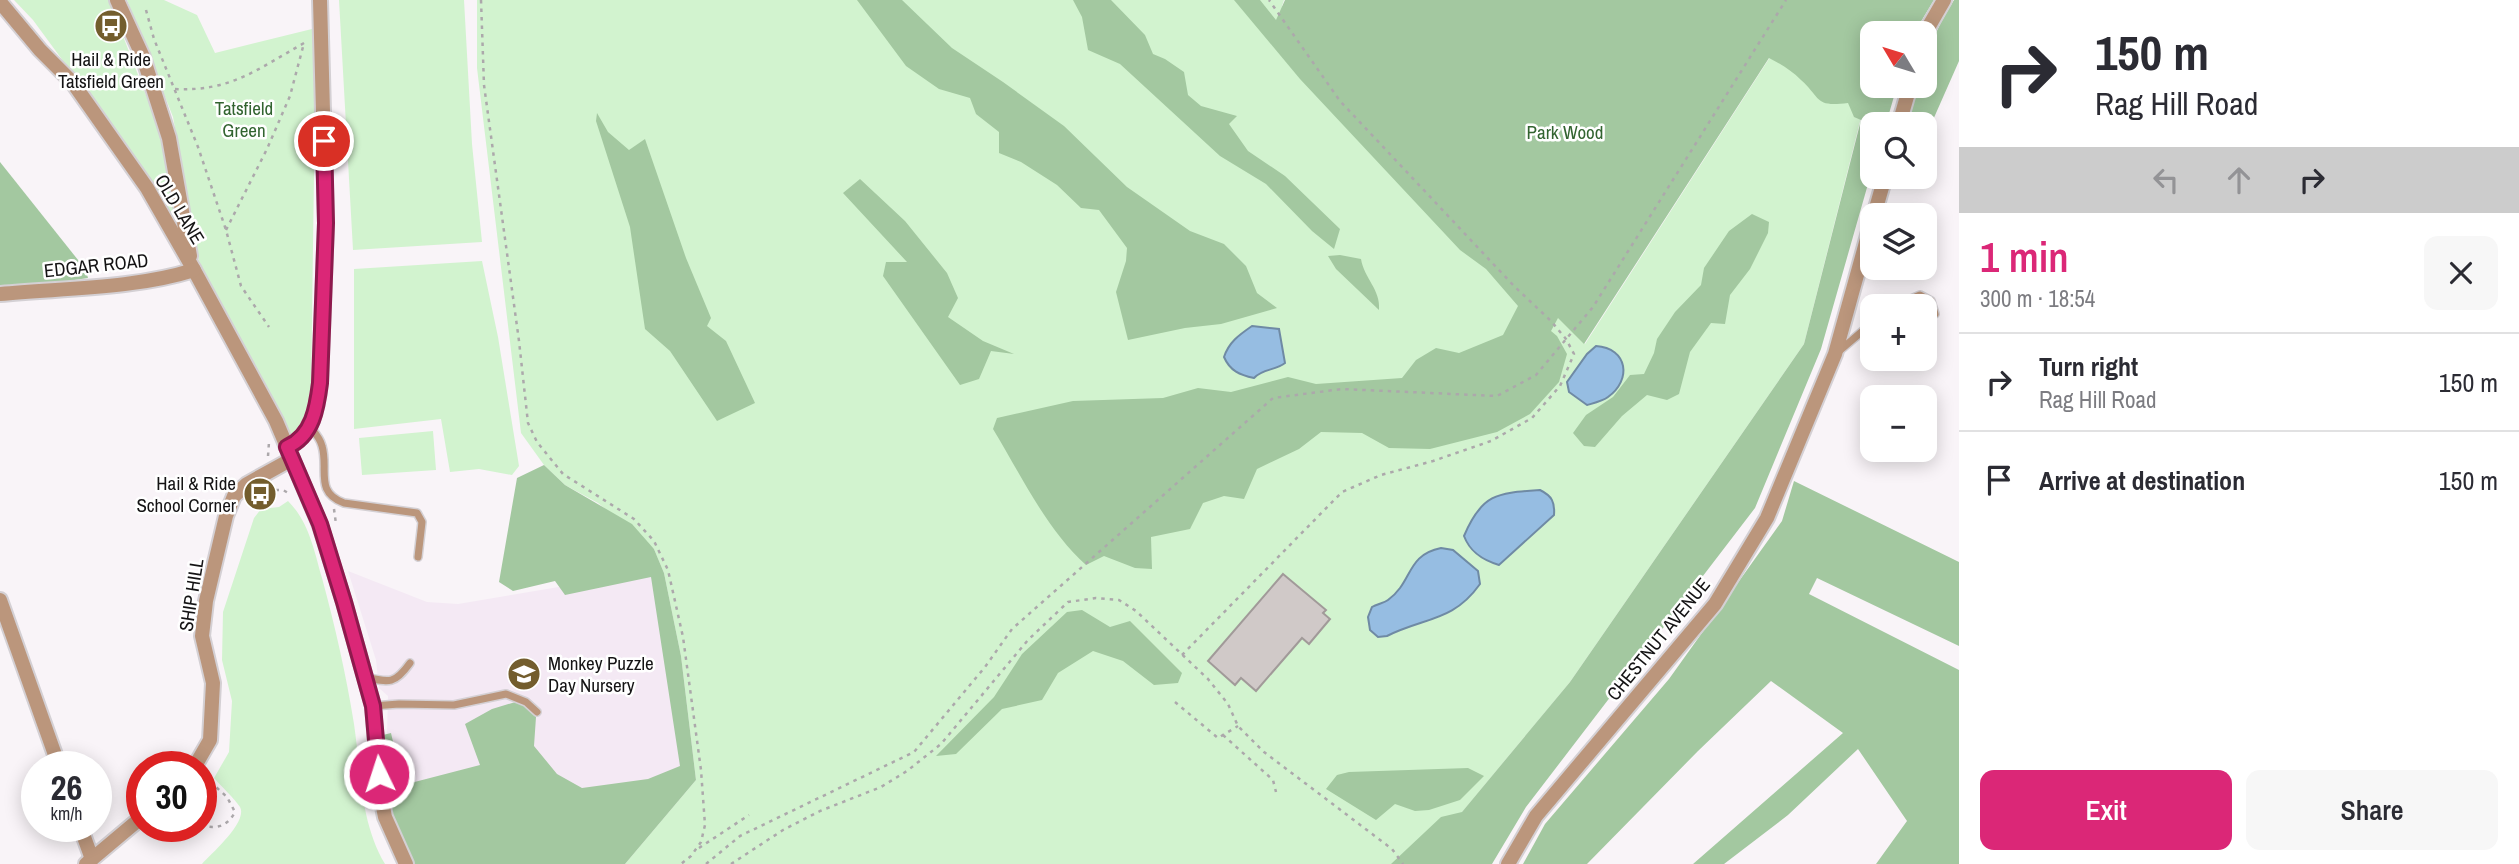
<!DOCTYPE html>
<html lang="en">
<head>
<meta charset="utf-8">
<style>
	:root { --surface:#fff; --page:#f7f7f7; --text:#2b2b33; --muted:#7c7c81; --line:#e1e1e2; --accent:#db2777 }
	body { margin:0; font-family:"Archivo Narrow",sans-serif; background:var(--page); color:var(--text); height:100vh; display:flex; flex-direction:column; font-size:26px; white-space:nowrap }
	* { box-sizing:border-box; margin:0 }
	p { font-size:23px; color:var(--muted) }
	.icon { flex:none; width:38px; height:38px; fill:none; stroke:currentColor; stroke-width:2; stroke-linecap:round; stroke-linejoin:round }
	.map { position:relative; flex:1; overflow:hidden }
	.sheet { display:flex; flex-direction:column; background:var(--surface); width:560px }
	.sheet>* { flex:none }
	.guide { background:#fff; color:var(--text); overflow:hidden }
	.needle { width:46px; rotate:308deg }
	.tools { position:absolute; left:1860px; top:21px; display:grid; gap:14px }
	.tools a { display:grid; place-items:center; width:77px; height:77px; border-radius:14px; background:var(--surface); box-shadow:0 4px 18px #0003; font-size:35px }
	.speed { position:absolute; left:21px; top:751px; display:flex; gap:14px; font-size:35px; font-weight:700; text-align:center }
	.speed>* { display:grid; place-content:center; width:91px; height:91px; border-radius:50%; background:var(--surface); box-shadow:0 4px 18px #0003; line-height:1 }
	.speed small { font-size:18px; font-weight:400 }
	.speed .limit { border:10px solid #d22; background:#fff; color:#111 }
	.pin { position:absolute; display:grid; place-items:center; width:60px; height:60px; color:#fff; margin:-30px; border:4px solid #fff; border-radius:50%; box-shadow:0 2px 7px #0007 }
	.me { position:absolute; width:77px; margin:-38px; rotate:356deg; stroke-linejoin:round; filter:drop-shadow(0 0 5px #0008) }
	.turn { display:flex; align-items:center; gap:24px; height:147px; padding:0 21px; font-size:32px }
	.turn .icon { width:91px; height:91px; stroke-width:2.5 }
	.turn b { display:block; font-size:49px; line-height:60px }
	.lanes { display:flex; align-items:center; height:66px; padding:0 21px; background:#0003; justify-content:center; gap:35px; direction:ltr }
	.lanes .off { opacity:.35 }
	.round { display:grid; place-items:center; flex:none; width:74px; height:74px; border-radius:14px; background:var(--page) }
	.summary { display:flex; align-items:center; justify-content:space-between; height:119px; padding:0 21px }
	h1 { font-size:42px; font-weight:600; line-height:52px; color:var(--accent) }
	.button { display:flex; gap:14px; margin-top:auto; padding:14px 21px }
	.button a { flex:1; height:80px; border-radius:14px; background:var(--accent); color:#fff; font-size:28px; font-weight:600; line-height:80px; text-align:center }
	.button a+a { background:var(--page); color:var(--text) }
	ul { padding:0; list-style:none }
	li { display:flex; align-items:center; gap:21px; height:98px; padding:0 21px; border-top:2px solid var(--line) }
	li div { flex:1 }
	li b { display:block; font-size:26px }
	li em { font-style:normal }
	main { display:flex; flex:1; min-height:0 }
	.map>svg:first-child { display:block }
	.built { fill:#f4e9f4 }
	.green { fill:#d2f3cf }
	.forest { fill:#a3c8a0 }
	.water { fill:#96bde2; stroke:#6f8aa4; stroke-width:2 }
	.building { fill:#d0c9c8; stroke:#a19a99; stroke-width:2 }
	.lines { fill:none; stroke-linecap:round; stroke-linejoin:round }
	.lane-casing { stroke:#d4d0d4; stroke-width:10 }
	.street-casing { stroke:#d4d0d4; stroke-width:18 }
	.path { stroke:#aca8ab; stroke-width:2.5; stroke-dasharray:3.5 5; stroke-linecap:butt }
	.lane { stroke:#bb967c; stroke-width:7 }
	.street { stroke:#bb967c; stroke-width:14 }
	.route-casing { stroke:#8e194d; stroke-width:18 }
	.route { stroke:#db2777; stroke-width:12 }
	.labels { text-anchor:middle; stroke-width:5; stroke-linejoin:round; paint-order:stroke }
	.poi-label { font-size:19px; fill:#141314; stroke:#fff }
	.park-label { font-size:19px; fill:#326430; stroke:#fff }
	.street-label { font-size:19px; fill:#141314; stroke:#fff }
</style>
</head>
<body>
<main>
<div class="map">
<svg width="1959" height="864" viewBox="0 0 1959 864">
	<rect width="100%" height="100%" fill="#f9f4f8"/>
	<!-- built -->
	<polygon class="built" points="348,571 427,602 458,604 654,571 684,770 635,788 582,791 485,766 400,789 387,734 388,696 379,688 376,660"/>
	<!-- green -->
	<g class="green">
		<polygon points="14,0 109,0 163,139 181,238 149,178 33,20"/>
		<polygon points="127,0 164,0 197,15 215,53 316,28 311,394 305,422 289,438 199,261 173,117"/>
		<polygon points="339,0 464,0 472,144 482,242 353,250"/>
		<polygon points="477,0 1284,0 1282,6 1352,100 1585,344 1807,0 1872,33 1872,74 1804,344 1570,682 1419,864 625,864 696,780 681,656 664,573 654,549 598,503 565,485 544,465 521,433 477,68"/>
		<polygon points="482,261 498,337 519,466 512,475 479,469 450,472 441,419 354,429 354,269"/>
		<polygon points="433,431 436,470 362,475 359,438"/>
		<path d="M288 501C309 522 314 550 322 578 335 626 346 674 354 724 361 771 360 822 385 864H202C212 853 248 822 240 807 233 797 222 787 214 778L229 752 232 701 222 660 223 612 254 518 261 509 279 507Z"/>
	</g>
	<!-- forest -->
	<g class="forest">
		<polygon points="857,0 902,0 952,48 1003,82 1064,126 1127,187 1190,231 1224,244 1246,266 1257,293 1277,308 1221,324 1185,328 1128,340 1116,292 1126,261 1127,248 1099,210 1081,208 1057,185 1021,162 999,153 999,132 976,114 970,98 939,89 906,66"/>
		<polygon points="1073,0 1111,0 1145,35 1153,54 1165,59 1184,72 1188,95 1201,106 1237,116 1229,124 1248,151 1285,176 1340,229 1334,249 1312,231 1266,184 1220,156 1120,64 1088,50 1082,17"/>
		<path d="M1234 0H1260L1276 20 1285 0H1934L1914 33H1872V86H1897L1886 124H1872V170L1821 349 1755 508 1526 807 1492 864H1391L1441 817 1462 812 1570 682 1804 344 1861 120 1854 117 1848 103C1814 107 1822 99 1801 80 1792 71 1781 64 1769 58L1584 344 1558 318 1551 331 1557 336 1567 354 1559 382 1530 414 1497 432 1430 449 1389 448 1362 433 1321 432 1299 449 1257 469 1244 499 1224 496 1203 503 1190 529 1151 537 1152 569 1135 568 1104 556 1086 565C1046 529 1021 475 993 429L997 418 1073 401 1163 398 1198 388 1231 392 1288 377 1316 384 1402 378 1416 360 1436 348 1459 353 1503 335 1518 306 1486 269 1460 250 1300 79Z"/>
		<path d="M1954 0H1959V61L1925 138V124H1907L1919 86H1925C1925 50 1936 30 1954 0Z"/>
		<polygon points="597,113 608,132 629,150 645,139 686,258 711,318 707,326 726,341 755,403 717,421 670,351 645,329 630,227 596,121"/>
		<polygon points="0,162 86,270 88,278 27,287 0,288"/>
		<polygon points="860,179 905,221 947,273 958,298 948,317 983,341 1014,354 991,351 979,379 960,385 883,276 886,262 907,262 843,193"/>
		<polygon points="1752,214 1769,222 1768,233 1750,269 1730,295 1725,324 1711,323 1690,352 1679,394 1667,400 1647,395 1622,416 1595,447 1584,446 1573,433 1586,415 1613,397 1630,375 1644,374 1654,353 1657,339 1675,312 1701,285 1704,268 1729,231"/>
		<path d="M1340 255 1361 259C1364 278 1381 290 1379 310L1336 269 1328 256Z"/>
		<polygon points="544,465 565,485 632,524 654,549 664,573 681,656 696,780 625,864 408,864 391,829 379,736 391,733 403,785 480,765 465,724 492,709 522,700 536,717 534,746 557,774 582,788 648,779 680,766 651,577 565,595 555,581 513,591 499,582 517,478"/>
		<polygon points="1794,481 1959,562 1959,646 1817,578 1809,594 1959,670 1959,864 1876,864 1907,821 1858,749 1788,815 1724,864 1693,864 1843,733 1771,681 1698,751 1587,864 1523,864 1545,824 1669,679 1782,521"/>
		<polygon points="1082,610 1110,627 1130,621 1182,673 1178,683 1154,685 1123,661 1093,651 1058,673 1042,700 1002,709 956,754 936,756 994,697 1022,654 1067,612"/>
		<polygon points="1468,768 1484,776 1460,800 1429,810 1415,811 1395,804 1376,820 1326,789 1337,775 1349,772"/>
	</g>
	<!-- water -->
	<g class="water">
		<path d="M1252 326 1279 329 1285 363C1275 371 1263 368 1254 378 1240 375 1230 371 1224 357 1229 342 1239 335 1252 326Z"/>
		<path d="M1596 346C1628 348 1632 380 1608 397 1603 401 1594 403 1587 405L1569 392 1567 382 1587 354Z"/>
		<path d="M1540 490C1552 496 1555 502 1554 515L1499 565C1482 560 1470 552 1464 536 1482 493 1498 493 1540 490Z"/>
		<path d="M1441 548 1453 550 1478 571 1480 584C1453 622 1425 617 1387 636L1378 637 1370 630 1368 617 1372 607C1377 604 1384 603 1388 600 1413 582 1406 555 1441 548Z"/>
	</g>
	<!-- building -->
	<polygon class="building" points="1283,574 1326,610 1323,613 1330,619 1309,644 1302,638 1256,691 1241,678 1235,685 1208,661"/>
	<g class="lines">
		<defs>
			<g id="lane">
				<polyline points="1895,306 1920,295 1931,301 1935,314"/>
				<polyline points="1838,352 1872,323"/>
				<path d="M310 427C315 433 320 438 322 446 329 469 314 492 344 503L417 513 422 522 418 557"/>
				<path d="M365 677C390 683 395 684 410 663"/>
				<polyline points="373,706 399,704 454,705 506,694 526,702 537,712"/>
			</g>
			<g id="street">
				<polyline points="117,0 143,57 169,138 190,256"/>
				<polyline points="0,2 40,50 73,83 147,188 194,270 276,421 320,525 344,602 373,706 380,792 385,817 406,864"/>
				<polyline points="1925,33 1944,0"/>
				<polyline points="1899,124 1910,86"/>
				<polyline points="1874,215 1885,177"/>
				<path d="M0 294C63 288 134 289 194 270"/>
				<path d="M287 447C313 436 317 407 320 383L326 223 320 0"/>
				<polyline points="0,600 59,766"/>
				<polyline points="195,766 210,740 213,683 202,636 206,601 226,516 234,496 247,484 292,459"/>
				<polyline points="80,826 92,859"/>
				<polyline points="86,864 142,817"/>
				<polyline points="1508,864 1536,816 1715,604 1767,518 1835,354 1872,221"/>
			</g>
		</defs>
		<!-- lane casing -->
		<use href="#lane" class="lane-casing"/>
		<!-- street casing -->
		<use href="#street" class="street-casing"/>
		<!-- path -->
		<g class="path">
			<polyline points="481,0 484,85 519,341 528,423 537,442 563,474 634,519 654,541 668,570 683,637 701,770 705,825 701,842 691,856 681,864"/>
			<polyline points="146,10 154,39 198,147 226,230 241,286 269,327"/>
			<path d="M175 89C230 92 258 69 304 43"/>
			<polyline points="226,230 267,149 290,96 304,43"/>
			<polyline points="268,456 269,442"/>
			<polyline points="267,490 283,490 290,494"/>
			<polyline points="334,509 336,524"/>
			<polyline points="1182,655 1342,492 1381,475 1433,461 1491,441 1532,418 1560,386 1574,354 1566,339 1551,321 1514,286 1340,101 1269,0"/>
			<polyline points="1175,702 1218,738 1238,726"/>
			<polyline points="1223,735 1273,780 1276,792"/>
			<path d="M204 776 227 797 235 812C228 825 219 829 204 826"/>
			<polyline points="699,848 749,815"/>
			<polyline points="706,864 740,836 914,752 985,667 1012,629 1273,398 1342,389 1497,396 1536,375 1593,307 1786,0"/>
			<polyline points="731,864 783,830 820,811 881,787 907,771 941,744 1028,640 1068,602 1096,598 1119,600 1136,611 1208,679 1228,704 1238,726 1264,752 1392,849 1403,864"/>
		</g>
		<!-- lane -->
		<use href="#lane" class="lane"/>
		<!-- street -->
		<use href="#street" class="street"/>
	</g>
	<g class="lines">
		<defs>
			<path id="route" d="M324 141 326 223 320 383C317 407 313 436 287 447L320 524 344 602 373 706 379 774"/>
		</defs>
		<!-- route casing -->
		<use href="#route" class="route-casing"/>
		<!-- route -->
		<use href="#route" class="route"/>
	</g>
	<!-- icons -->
	<defs>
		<symbol id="bus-disc" viewBox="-11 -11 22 22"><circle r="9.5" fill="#735d2d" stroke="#fff"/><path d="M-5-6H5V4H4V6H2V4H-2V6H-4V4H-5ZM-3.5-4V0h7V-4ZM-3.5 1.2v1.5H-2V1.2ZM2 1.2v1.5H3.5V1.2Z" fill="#fff"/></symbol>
		<symbol id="school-disc" viewBox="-11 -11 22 22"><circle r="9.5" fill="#735d2d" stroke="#fff"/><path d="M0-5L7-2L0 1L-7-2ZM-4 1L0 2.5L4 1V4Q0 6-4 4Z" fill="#fff"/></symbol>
	</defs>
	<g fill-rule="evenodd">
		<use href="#bus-disc" x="92" y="7" width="38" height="38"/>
		<use href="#bus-disc" x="241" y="475" width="38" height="38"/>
		<use href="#school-disc" x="505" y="655" width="38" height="38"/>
	</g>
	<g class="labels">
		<!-- poi labels -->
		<g class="poi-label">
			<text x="111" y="66">Hail &amp; Ride<tspan x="111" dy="22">Tatsfield Green</tspan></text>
			<text x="236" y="490" text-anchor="end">Hail &amp; Ride<tspan x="236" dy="22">School Corner</tspan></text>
			<text x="548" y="670" text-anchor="start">Monkey Puzzle<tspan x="548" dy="22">Day Nursery</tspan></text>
		</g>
		<!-- park labels -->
		<g class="park-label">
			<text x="244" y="115">Tatsfield<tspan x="244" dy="22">Green</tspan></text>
			<text x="1565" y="139">Park Wood</text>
		</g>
		<!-- street labels -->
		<g class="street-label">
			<text transform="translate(180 209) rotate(59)" y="7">OLD LANE</text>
			<text transform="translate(96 265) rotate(-6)" y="7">EDGAR ROAD</text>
			<text transform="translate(191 595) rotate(-81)" y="7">SHIP HILL</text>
			<text transform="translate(1658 639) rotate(-51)" y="7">CHESTNUT AVENUE</text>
		</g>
	</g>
</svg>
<div class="tools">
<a><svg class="needle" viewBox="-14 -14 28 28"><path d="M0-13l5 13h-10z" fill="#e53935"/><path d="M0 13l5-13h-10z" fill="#7c7c81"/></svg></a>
<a><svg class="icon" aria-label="search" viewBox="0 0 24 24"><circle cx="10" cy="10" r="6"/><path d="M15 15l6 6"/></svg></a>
<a><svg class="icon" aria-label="layers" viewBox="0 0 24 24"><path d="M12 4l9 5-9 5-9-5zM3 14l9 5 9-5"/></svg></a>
<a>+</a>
<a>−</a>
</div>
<div class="speed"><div>26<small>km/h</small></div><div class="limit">30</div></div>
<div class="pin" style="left:324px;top:141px;background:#d93025"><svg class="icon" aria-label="arrive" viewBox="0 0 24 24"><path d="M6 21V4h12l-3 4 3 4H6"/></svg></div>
<svg class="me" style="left:379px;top:774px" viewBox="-20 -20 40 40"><circle r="17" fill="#db2777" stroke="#fff" stroke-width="3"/><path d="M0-11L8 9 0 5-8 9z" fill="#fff"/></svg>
</div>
<section class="sheet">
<div class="guide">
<div class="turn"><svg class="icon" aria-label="right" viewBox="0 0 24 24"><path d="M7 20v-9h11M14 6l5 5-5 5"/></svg><div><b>150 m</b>Rag Hill Road</div></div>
<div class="lanes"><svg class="icon off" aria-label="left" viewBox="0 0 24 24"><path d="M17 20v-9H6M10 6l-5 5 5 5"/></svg><svg class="icon off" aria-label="ahead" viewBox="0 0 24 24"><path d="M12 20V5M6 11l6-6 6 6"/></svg><svg class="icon" aria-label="right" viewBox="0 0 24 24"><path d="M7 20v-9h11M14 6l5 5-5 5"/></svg></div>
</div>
<div class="summary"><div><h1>1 min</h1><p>300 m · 18:54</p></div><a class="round"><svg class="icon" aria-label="close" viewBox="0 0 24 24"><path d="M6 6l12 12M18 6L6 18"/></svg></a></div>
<ul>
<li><svg class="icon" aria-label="right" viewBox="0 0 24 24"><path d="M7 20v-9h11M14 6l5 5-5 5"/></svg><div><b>Turn right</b><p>Rag Hill Road</p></div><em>150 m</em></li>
<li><svg class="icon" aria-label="arrive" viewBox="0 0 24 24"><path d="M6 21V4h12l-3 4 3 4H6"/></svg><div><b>Arrive at destination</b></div><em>150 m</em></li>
</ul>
<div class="button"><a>Exit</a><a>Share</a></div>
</section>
</main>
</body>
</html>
